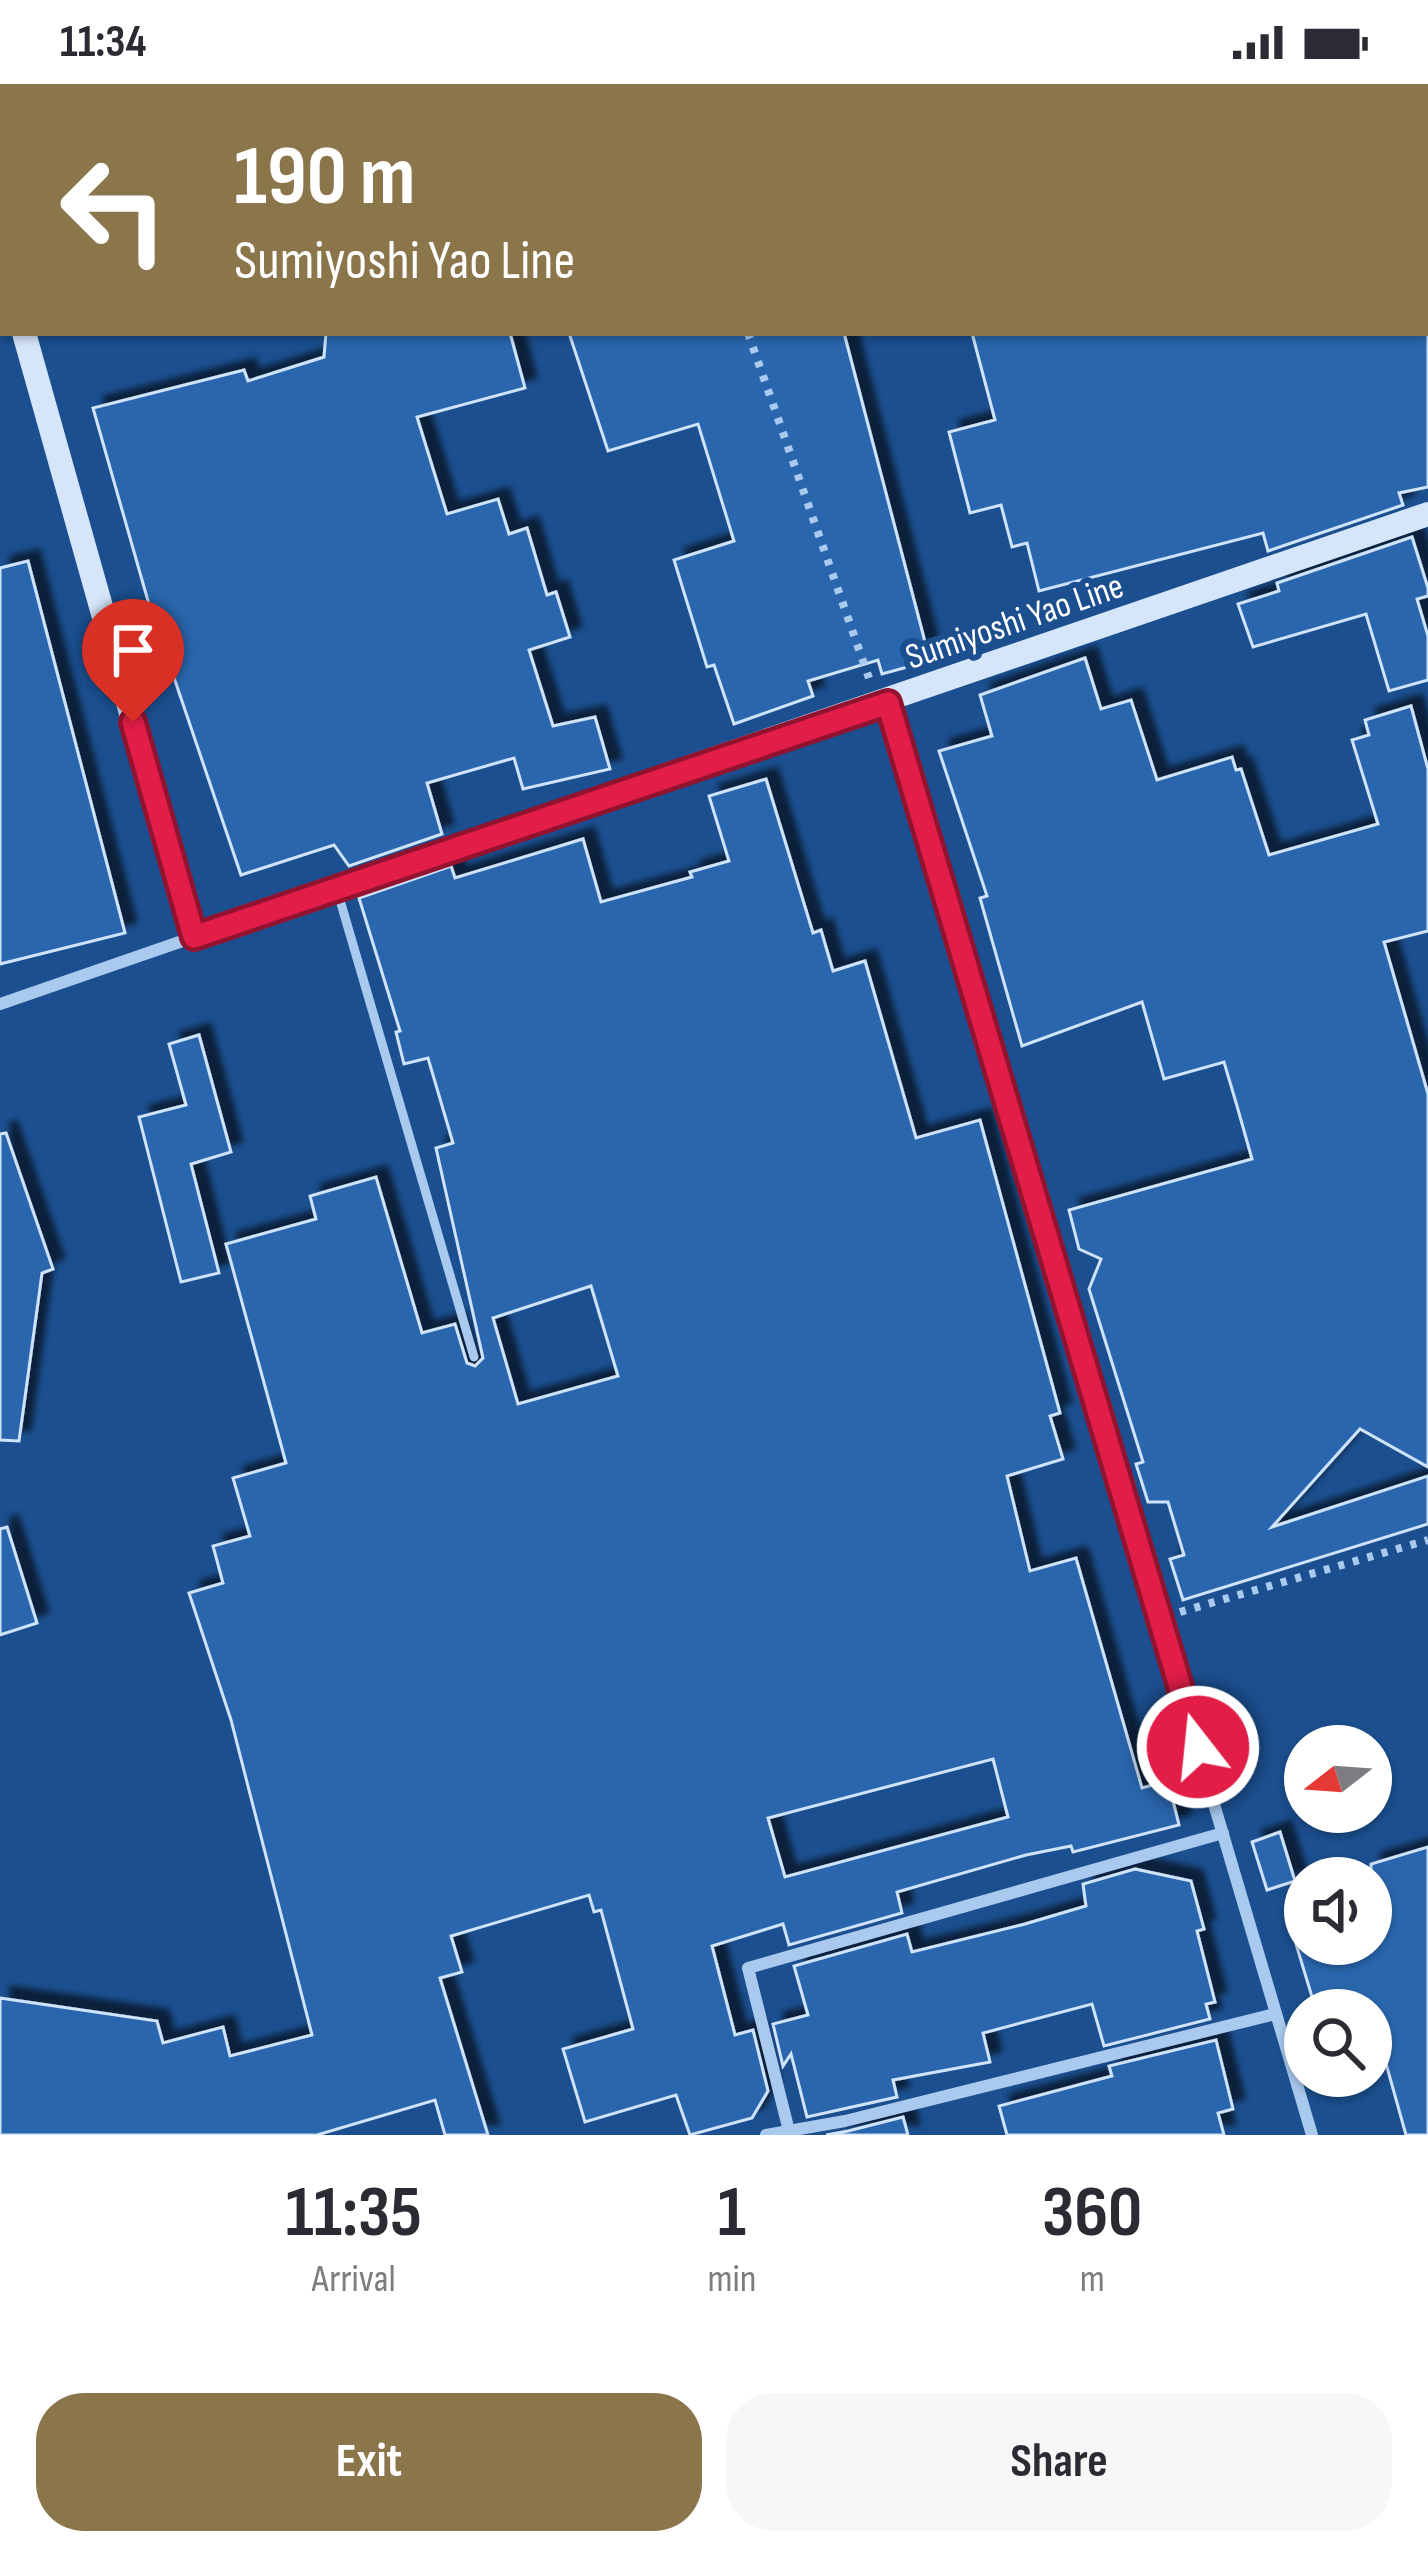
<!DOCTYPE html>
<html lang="en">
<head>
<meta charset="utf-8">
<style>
	:root { --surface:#fff; --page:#f7f7f7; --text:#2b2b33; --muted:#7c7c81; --accent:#8a764a }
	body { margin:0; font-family:"Sofia Sans Condensed",sans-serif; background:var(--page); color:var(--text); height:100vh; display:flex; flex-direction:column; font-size:45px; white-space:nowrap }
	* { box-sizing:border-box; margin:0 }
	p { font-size:39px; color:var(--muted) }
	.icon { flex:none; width:66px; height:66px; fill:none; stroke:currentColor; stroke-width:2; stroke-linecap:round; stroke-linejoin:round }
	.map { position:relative; height:2051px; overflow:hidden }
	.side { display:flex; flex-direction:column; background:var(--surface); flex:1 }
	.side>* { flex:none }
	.top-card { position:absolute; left:0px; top:0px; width:1428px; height:252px; box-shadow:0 3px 9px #0004; background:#8a764a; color:#fff; overflow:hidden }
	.needle { width:78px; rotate:253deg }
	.fabs { position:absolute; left:1284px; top:1641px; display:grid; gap:24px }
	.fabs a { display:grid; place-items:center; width:108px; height:108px; border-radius:50%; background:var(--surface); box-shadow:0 3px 9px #0004; font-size:60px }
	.pin { position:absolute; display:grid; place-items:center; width:102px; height:102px; color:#fff; margin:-123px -51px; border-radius:50% 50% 50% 0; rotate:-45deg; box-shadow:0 0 12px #0007 }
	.pin .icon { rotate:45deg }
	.me { position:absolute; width:132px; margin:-66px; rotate:344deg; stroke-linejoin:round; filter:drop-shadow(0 0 9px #0008) }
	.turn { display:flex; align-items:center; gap:42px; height:252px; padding:0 36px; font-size:54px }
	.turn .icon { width:156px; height:156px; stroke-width:2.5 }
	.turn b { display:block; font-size:84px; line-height:102px }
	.eta { display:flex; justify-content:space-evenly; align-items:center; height:204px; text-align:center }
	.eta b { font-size:72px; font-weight:700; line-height:84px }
	.cta { display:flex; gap:24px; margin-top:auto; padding:24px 36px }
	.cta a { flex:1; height:138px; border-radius:48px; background:var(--accent); color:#fff; font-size:48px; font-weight:700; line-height:138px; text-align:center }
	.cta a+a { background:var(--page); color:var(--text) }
	.status { display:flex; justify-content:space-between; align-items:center; height:84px; padding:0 60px; background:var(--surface); direction:ltr }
	.status svg { height:33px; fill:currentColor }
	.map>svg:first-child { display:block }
	.building { fill:#2a66ad; stroke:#cfe3fa; stroke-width:3; fill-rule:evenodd; filter:url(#shadow) }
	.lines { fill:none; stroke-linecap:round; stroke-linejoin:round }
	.path { stroke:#a9c9ee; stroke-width:8; stroke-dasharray:6 9; stroke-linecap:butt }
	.service { stroke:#a9c9ee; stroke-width:9 }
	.minor { stroke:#a9c9ee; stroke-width:12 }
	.secondary { stroke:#d6e6fa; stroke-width:24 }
	.primary { stroke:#f0f6ff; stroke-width:30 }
	.route-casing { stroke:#92132f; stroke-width:30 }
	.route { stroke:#e11d48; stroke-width:21 }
	.labels { text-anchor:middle; stroke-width:12; stroke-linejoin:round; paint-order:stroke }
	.street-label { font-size:36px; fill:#fff; stroke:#1b4f8f }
</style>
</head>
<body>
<div class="status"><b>11:34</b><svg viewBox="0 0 49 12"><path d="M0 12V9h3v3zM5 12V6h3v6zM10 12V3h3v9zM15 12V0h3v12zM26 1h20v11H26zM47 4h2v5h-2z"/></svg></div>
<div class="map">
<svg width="1428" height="2051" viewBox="0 0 1428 2051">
	<defs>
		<filter id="shadow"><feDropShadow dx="11" dy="-11" stdDeviation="3" flood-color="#0009"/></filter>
	</defs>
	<rect width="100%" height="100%" fill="#1b4f8f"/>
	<!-- building -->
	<g class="building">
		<polygon points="326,249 510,249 525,304 417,333 447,430 498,415 509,450 527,444 547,511 556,508 570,553 529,566 553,642 595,633 610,685 523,705 514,674 427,699 442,750 349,782 334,761 241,791 148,517 93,324 244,286 248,297 324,273"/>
		<polygon points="569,249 844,249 930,577 882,590 878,576 808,597 813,612 734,640 714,581 707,583 674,476 734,457 698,340 608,367"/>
		<polygon points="972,249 1428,249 1428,403 1399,409 1403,421 1268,467 1263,449 1039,507 1027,459 1012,463 1001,421 970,429 949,348 995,336"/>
		<polygon points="1412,453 1428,504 1428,512 1417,515 1428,552 1428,596 1389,607 1366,530 1253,563 1238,520 1279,507 1277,499"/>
		<polygon points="28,477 125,849 0,880 0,484"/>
		<polygon points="1085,574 1101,625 1131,616 1157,696 1232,673 1236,686 1241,685 1269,771 1378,740 1352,656 1369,651 1365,636 1411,622 1428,685 1428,847 1384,858 1428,1010 1428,1383 1360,1345 1272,1443 1428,1392 1428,1440 1183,1516 1170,1475 1184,1471 1168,1418 1148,1418 1136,1380 1143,1378 1089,1205 1101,1175 1079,1165 1069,1126 1252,1075 1237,1022 1224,978 1164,995 1142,918 1022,962 980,814 987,812 939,667 992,652 980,611"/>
		<path d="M766 695 813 849 821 846 833 887 865 877 916 1054 980 1036 1060 1329 1050 1332 1063 1375 1007 1392 1030 1487 1076 1474 1142 1704 1168 1697 1179 1741 1073 1768 1071 1762 1026 1771 897 1808 902 1829 789 1861 783 1840 712 1862 735 1951 753 1946 768 2007 752 2034 690 2051 676 2011 585 2038 563 1965 633 1945 601 1826 594 1828 589 1811 451 1852 462 1888 440 1894 488 2051H445L435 2016 317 2051H0V1914L157 1937 163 1959 223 1943 230 1972 312 1951 231 1636 189 1509 223 1499 213 1462 250 1452 233 1394 286 1379 226 1160 316 1135 310 1112 376 1093 422 1249 455 1240 467 1279 475 1282 483 1274 436 1064 453 1059 428 974 404 980 396 948 400 947 359 814 451 782 455 794 583 755 601 818 692 793 690 788 729 777 709 712ZM591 1202 618 1292 518 1320 493 1234ZM993 1675 1008 1733 785 1793 768 1734Z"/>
		<polygon points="199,951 231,1068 191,1080 219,1189 181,1198 139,1033 186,1021 169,960"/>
		<polygon points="6,1049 53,1185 42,1189 19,1357 0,1356 0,1050"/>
		<polygon points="7,1443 37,1539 0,1551 0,1445"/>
		<polygon points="1280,1748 1295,1797 1267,1806 1252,1758"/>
		<polygon points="1428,1763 1428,2051 1406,2051 1371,1926 1316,1926 1296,1860 1371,1860 1371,1780"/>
		<polygon points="1135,1785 1191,1797 1204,1845 1197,1847 1215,1918 1206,1920 1210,1935 1104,1962 1092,1920 983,1949 990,1978 893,1996 897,2013 807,2033 791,1970 783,1982 773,1940 808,1931 794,1882 907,1850 912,1868 1025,1840 1086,1822 1083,1800"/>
		<polygon points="1216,1956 1233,2025 1218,2029 1224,2051 1007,2051 999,2022 1112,1992 1109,1982"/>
		<polygon points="903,2033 908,2051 826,2051 848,2047"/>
	</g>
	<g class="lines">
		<!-- path -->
		<g class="path">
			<polyline points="666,0 667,3"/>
			<polyline points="748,249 869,594"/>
			<polyline points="1180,1528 1428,1456"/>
		</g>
		<!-- service -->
		<polyline class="service" points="337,806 474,1273"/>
		<!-- minor -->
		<g class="minor">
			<polyline points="888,619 1312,2051"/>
			<polyline points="0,920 194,853"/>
			<polyline points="789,2047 748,1884 1223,1749"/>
			<polyline points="766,2051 845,2037 1275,1930"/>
		</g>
		<!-- secondary -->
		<g class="secondary">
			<polyline points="0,163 3,174"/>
			<polyline points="24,249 194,853 1428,430"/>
		</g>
		<!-- primary -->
		<g class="primary">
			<polyline points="402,3 415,0"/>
			<polyline points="0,92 3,91"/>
		</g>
	</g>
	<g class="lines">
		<defs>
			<polyline id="route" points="133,638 194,853 888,619 1198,1663"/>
		</defs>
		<!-- route casing -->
		<use href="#route" class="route-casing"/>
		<!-- route -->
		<use href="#route" class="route"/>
	</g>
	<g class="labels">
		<!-- street labels -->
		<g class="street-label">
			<text transform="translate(1014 536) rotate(-19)" y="13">Sumiyoshi Yao Line</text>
		</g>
	</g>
</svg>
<div class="fabs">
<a><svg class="needle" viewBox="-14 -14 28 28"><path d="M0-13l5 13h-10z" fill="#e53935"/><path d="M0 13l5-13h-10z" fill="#7c7c81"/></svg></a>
<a><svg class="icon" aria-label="sound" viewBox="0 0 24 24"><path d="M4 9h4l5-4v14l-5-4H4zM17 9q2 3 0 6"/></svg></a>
<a><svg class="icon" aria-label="search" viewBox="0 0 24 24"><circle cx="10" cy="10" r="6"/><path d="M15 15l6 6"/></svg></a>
</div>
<div class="pin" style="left:133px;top:638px;background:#d93025"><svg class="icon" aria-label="arrive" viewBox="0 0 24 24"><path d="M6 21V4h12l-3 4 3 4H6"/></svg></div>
<svg class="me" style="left:1198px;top:1663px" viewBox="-20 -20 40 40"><circle r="17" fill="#e11d48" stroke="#fff" stroke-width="3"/><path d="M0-11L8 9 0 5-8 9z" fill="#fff"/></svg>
<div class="top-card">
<div class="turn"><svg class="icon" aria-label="left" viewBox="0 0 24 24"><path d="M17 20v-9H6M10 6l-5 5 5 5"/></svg><div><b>190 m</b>Sumiyoshi Yao Line</div></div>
</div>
</div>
<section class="side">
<div class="eta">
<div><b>11:35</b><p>Arrival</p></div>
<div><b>1</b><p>min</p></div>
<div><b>360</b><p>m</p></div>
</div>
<div class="cta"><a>Exit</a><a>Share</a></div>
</section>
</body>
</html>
